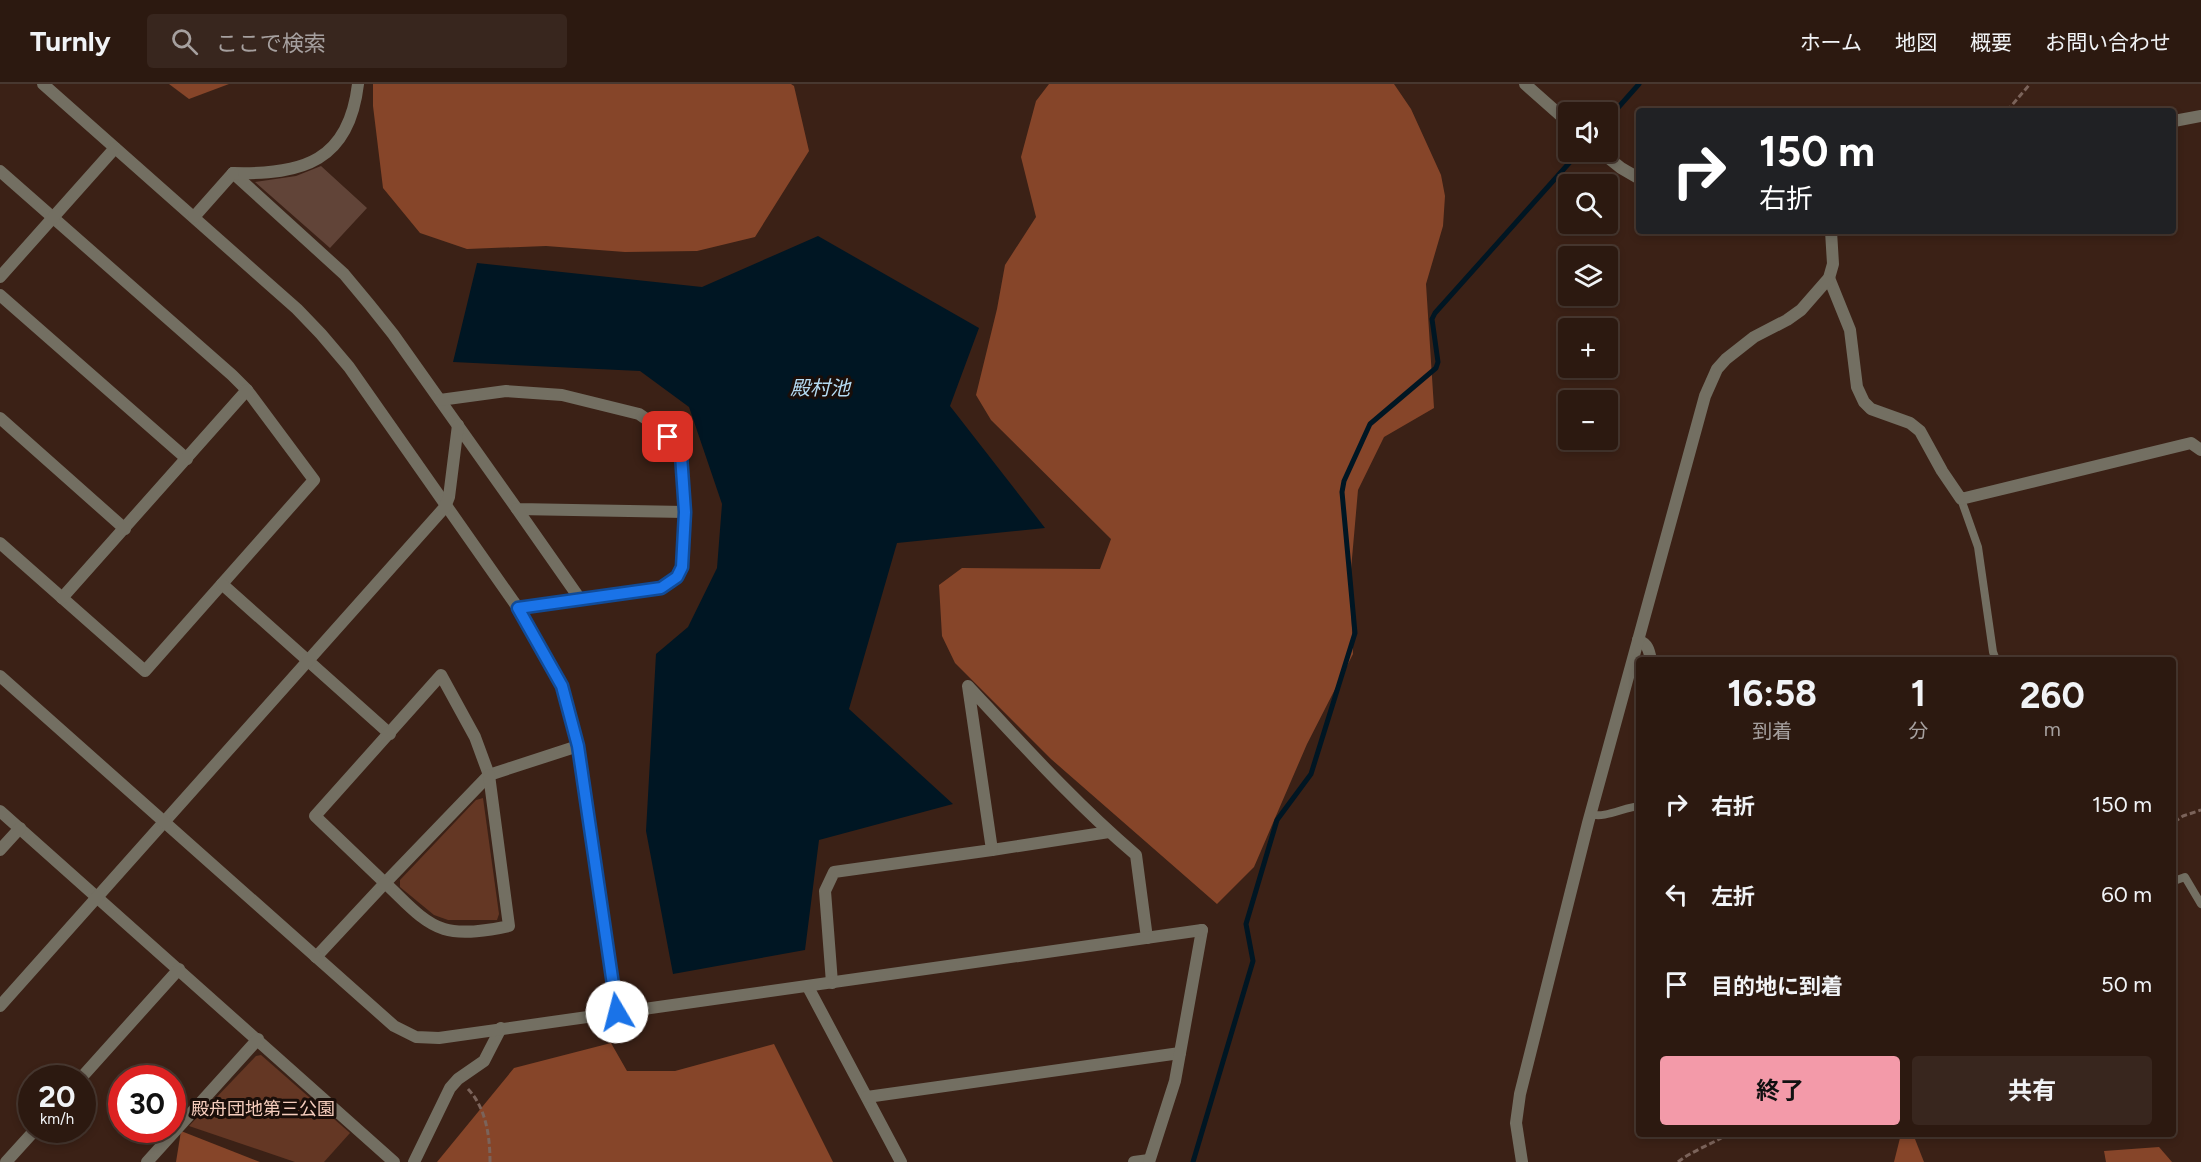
<!DOCTYPE html>
<html lang="ja">
<head>
<meta charset="utf-8">
<style>
	:root { --surface:#2c1910; --page:#38261e; --text:#f1f3f6; --muted:#a6a09f; --line:#483830; --accent:#f39aa9 }
	body { margin:0; font-family:Figtree,"Noto Sans JP",sans-serif; background:var(--page); color:var(--text); height:100vh; display:flex; flex-direction:column; font-size:22px; white-space:nowrap }
	* { box-sizing:border-box; margin:0 }
	p { font-size:20px; color:var(--muted) }
	.icon { flex:none; width:33px; height:33px; fill:none; stroke:currentColor; stroke-width:2; stroke-linecap:round; stroke-linejoin:round }
	.map { position:relative; flex:1; overflow:hidden }
	.drawer { position:absolute; left:1636px; top:573px; width:540px; height:480px; display:flex; flex-direction:column; background:var(--surface); border-radius:6px; box-shadow:0 3px 9px #0003,0 0 0 2px var(--line) }
	.drawer>* { flex:none }
	.top-card { position:absolute; left:1636px; top:24px; width:540px; height:126px; border-radius:6px; box-shadow:0 3px 9px #0003,0 0 0 2px var(--line); background:#202124; color:#fff; overflow:hidden }
	.tools { position:absolute; left:1558px; top:18px; display:grid; gap:12px }
	.tools a { display:grid; place-items:center; width:60px; height:60px; border-radius:6px; background:var(--surface); box-shadow:0 3px 9px #0003,0 0 0 2px var(--line); font-size:30px }
	.speed { position:absolute; left:18px; top:981px; display:flex; gap:12px; font-size:30px; font-weight:700; text-align:center }
	.speed>* { display:grid; place-content:center; width:78px; height:78px; border-radius:50%; background:var(--surface); box-shadow:0 3px 9px #0003,0 0 0 2px var(--line); line-height:1 }
	.speed small { font-size:15px; font-weight:400 }
	.speed .limit { border:9px solid #d22; background:#fff; color:#111 }
	.pin { position:absolute; display:grid; place-items:center; width:51px; height:51px; color:#fff; margin:-26px; border-radius:12px; box-shadow:0 3px 9px #0006 }
	.me { position:absolute; width:66px; margin:-33px; rotate:352deg; stroke-linejoin:round; filter:drop-shadow(0 0 4px #0008) }
	.turn { display:flex; align-items:center; gap:21px; height:126px; padding:0 24px; font-size:27px }
	.turn .icon { width:78px; height:78px; stroke-width:2.5 }
	.turn b { display:block; font-size:42px; line-height:51px }
	.eta { display:flex; justify-content:space-evenly; align-items:center; height:102px; text-align:center }
	.eta b { font-size:36px; font-weight:700; line-height:42px }
	.action { display:flex; gap:12px; margin-top:auto; padding:12px 24px }
	.action a { flex:1; height:69px; border-radius:6px; background:var(--accent); color:#111; font-size:24px; font-weight:700; line-height:69px; text-align:center }
	.action a+a { background:var(--page); color:var(--text) }
	ul { padding:0; list-style:none }
	li { display:flex; align-items:center; gap:18px; height:90px; padding:0 24px }
	li div { flex:1 }
	li b { display:block; font-size:22px }
	li em { font-style:normal }
	header { display:flex; align-items:center; gap:36px; box-sizing:border-box; height:84px; padding:0 30px; background:var(--surface); border-bottom:2px solid var(--line) }
	header strong { font-size:28px }
	nav { display:flex; gap:33px; margin-inline-start:auto; font-size:21px }
	.search { width:420px; height:54px; background:var(--page); display:flex; align-items:center; gap:15px; box-sizing:border-box; padding:0 21px; border-radius:6px; color:var(--muted); font-size:22px }
	.map>svg:first-child { display:block }
	.green { fill:#643724 }
	.forest { fill:#864529 }
	.water { fill:#001623 }
	.lines { fill:none; stroke-linecap:round; stroke-linejoin:round }
	.stream { stroke:#001623; stroke-width:5 }
	.building { fill:#614438 }
	.path { stroke:#7b635a; stroke-width:3; stroke-dasharray:6 3; stroke-linecap:butt }
	.service { stroke:#736f62; stroke-width:8 }
	.minor { stroke:#736f62; stroke-width:12 }
	.tertiary { stroke:#736f62; stroke-width:12 }
	.route-casing { stroke:#114b97; stroke-width:15 }
	.route { stroke:#1a73e8; stroke-width:10 }
	.labels { text-anchor:middle; stroke-width:6; stroke-linejoin:round; paint-order:stroke }
	.park-label { font-size:18px; fill:#f6cdbd; stroke:#1a0e09 }
	.water-label { font-size:20px; font-style:italic; fill:#b5dbf2; stroke:#1a0e09 }
</style>
</head>
<body>
<header>
<strong>Turnly</strong>
<div class="search"><svg class="icon" aria-label="search" viewBox="0 0 24 24"><circle cx="10" cy="10" r="6"/><path d="M15 15l6 6"/></svg>ここで検索</div>
<nav><a>ホーム</a><a>地図</a><a>概要</a><a>お問い合わせ</a></nav>
</header>
<div class="map">
<svg width="2201" height="1078" viewBox="0 0 2201 1078">
	<rect width="100%" height="100%" fill="#3b2116"/>
	<!-- green -->
	<g class="green">
		<polygon points="483,714 499,830 497,836 448,836 434,831 400,803 400,796 476,716"/>
		<polygon points="261,971 350,1049 324,1078 295,1078 189,1042 256,972"/>
	</g>
	<!-- forest -->
	<g class="forest">
		<polygon points="169,0 229,0 189,15"/>
		<polygon points="373,0 791,0 794,2 809,67 755,153 697,167 625,168 546,162 467,165 420,149 383,104 373,22"/>
		<polygon points="1049,0 1394,0 1411,25 1441,91 1445,112 1443,142 1426,200 1434,324 1384,353 1358,406 1350,497 1353,570 1307,660 1254,783 1217,820 1051,675 955,579 942,552 939,501 962,484 1100,485 1111,455 991,336 976,311 997,225 1005,181 1036,133 1021,73 1036,17"/>
		<polygon points="611,959 627,987 675,987 774,960 833,1078 437,1078 514,984"/>
		<polygon points="181,1047 260,1078 176,1078"/>
		<polygon points="1901,1050 1913,1050 1924,1078 1894,1078"/>
		<polygon points="2159,1063 2172,1078 2106,1078 2104,1067"/>
	</g>
	<!-- water -->
	<polygon class="water" points="818,152 979,244 950,322 1045,444 897,459 849,625 953,720 819,756 805,866 673,890 646,747 656,570 688,543 717,484 722,420 689,323 640,287 453,278 477,179 702,203"/>
	<g class="lines">
		<!-- stream -->
		<g class="stream">
			<polyline points="1608,35 1639,0"/>
			<polyline points="1193,1078 1253,877 1246,840 1277,736 1311,690 1355,549 1342,408 1344,397 1370,340 1436,284 1438,278 1432,235 1435,229 1579,68"/>
		</g>
	</g>
	<!-- building -->
	<polygon class="building" points="321,82 367,124 330,164 255,98 296,92"/>
	<g class="lines">
		<!-- path -->
		<g class="path">
			<polyline points="2007,27 2030,0"/>
			<polyline points="2174,738 2183,732 2201,726"/>
			<path d="M468 1005C486 1024 490 1052 490 1078"/>
			<path d="M1678 1078C1690 1068 1714 1059 1728 1050"/>
		</g>
		<!-- service -->
		<g class="service">
			<polyline points="1961,415 1978,463 1993,568 1996,576"/>
			<path d="M1590 730C1605 735 1624 723 1640 722"/>
			<polyline points="2174,797 2185,793 2201,820"/>
		</g>
		<!-- minor -->
		<g class="minor">
			<polyline points="43,0 297,225 321,250 349,283 518,524 562,602 578,662 617,928"/>
			<polyline points="0,87 232,291 247,306 314,396 145,587 0,459"/>
			<polyline points="233,89 344,190 369,220 393,250 517,425 685,428"/>
			<path d="M233 89C303 91 349 77 358 0"/>
			<polyline points="194,133 233,89"/>
			<polyline points="0,193 115,64"/>
			<polyline points="1829,194 1850,246 1857,303 1864,318 1871,325 1910,339 1920,347 1942,387 1961,415 2191,359 2201,366"/>
			<polyline points="0,211 187,375"/>
			<path d="M440 316 506 307 562 311 639 330 658 343 677 364 681 371C683 395 690 476 677 493 673 498 667 501 661 504L518 524"/>
			<polyline points="0,334 125,445"/>
			<polyline points="517,425 580,515"/>
			<polyline points="222,500 390,650"/>
			<polyline points="62,514 247,306"/>
			<path d="M1638 556C1648 560 1649 566 1651 576"/>
			<polyline points="489,691 385,799 315,732 441,591 475,653 489,691 578,662"/>
			<polyline points="0,727 394,1078"/>
			<polyline points="0,766 20,744"/>
			<polyline points="992,766 1109,748"/>
			<path d="M316 873 385 799C403 815 421 838 444 845 463 851 490 846 509 842L489 691"/>
			<path d="M832 899 825 807 834 788 992 766 968 602C1022 660 1075 719 1136 771L1147 854"/>
			<polyline points="808,903 901,1078"/>
			<polyline points="0,922 445,423 449,413 458,341"/>
			<polyline points="81,994 179,885"/>
			<polyline points="867,1013 1180,969"/>
			<polyline points="6,1078 35,1046"/>
			<polyline points="147,1078 258,955"/>
			<polyline points="414,1078 450,1004 458,995 484,977 501,944"/>
			<polyline points="1134,1078 1149,1076"/>
			<polyline points="1149,1078 1175,997 1202,846"/>
			<polyline points="1522,1078 1516,1039 1520,1010 1588,739 1705,312 1717,285 1726,275 1754,253 1787,236 1801,226 1829,194 1833,180 1831,147"/>
		</g>
		<!-- tertiary -->
		<g class="tertiary">
			<polyline points="1525,0 1569,39"/>
			<polyline points="2174,37 2201,32"/>
			<polyline points="1601,68 1621,84 1640,95"/>
			<polyline points="0,592 394,942 416,953 439,954 1202,846"/>
		</g>
	</g>
	<g class="lines">
		<defs>
			<polyline id="route" points="617,928 578,662 562,602 518,524 661,504 677,493 682,483 685,428 681,371 668,353"/>
		</defs>
		<!-- route casing -->
		<use href="#route" class="route-casing"/>
		<!-- route -->
		<use href="#route" class="route"/>
	</g>
	<g class="labels">
		<!-- park labels -->
		<g class="park-label">
			<text x="263" y="1031">殿舟団地第三公園</text>
		</g>
		<!-- water labels -->
		<g class="water-label">
			<text x="820" y="311">殿村池</text>
		</g>
	</g>
</svg>
<div class="tools">
<a><svg class="icon" aria-label="sound" viewBox="0 0 24 24"><path d="M4 9h4l5-4v14l-5-4H4zM17 9q2 3 0 6"/></svg></a>
<a><svg class="icon" aria-label="search" viewBox="0 0 24 24"><circle cx="10" cy="10" r="6"/><path d="M15 15l6 6"/></svg></a>
<a><svg class="icon" aria-label="layers" viewBox="0 0 24 24"><path d="M12 4l9 5-9 5-9-5zM3 14l9 5 9-5"/></svg></a>
<a>+</a>
<a>−</a>
</div>
<div class="speed"><div>20<small>km/h</small></div><div class="limit">30</div></div>
<div class="pin" style="left:668px;top:353px;background:#d93025"><svg class="icon" aria-label="arrive" viewBox="0 0 24 24"><path d="M6 21V4h12l-3 4 3 4H6"/></svg></div>
<svg class="me" style="left:617px;top:928px" viewBox="-20 -20 40 40"><circle r="19" fill="#fff"/><path d="M0-13L10 11 0 6-10 11z" fill="#1a73e8"/></svg>
<div class="top-card">
<div class="turn"><svg class="icon" aria-label="right" viewBox="0 0 24 24"><path d="M7 20v-9h11M14 6l5 5-5 5"/></svg><div><b>150 m</b>右折</div></div>
</div>
<section class="drawer">
<div class="eta">
<div><b>16:58</b><p>到着</p></div>
<div><b>1</b><p>分</p></div>
<div><b>260</b><p>m</p></div>
</div>
<ul>
<li><svg class="icon" aria-label="right" viewBox="0 0 24 24"><path d="M7 20v-9h11M14 6l5 5-5 5"/></svg><div><b>右折</b></div><em>150 m</em></li>
<li><svg class="icon" aria-label="left" viewBox="0 0 24 24"><path d="M17 20v-9H6M10 6l-5 5 5 5"/></svg><div><b>左折</b></div><em>60 m</em></li>
<li><svg class="icon" aria-label="arrive" viewBox="0 0 24 24"><path d="M6 21V4h12l-3 4 3 4H6"/></svg><div><b>目的地に到着</b></div><em>50 m</em></li>
</ul>
<div class="action"><a>終了</a><a>共有</a></div>
</section>
</div>
</body>
</html>
